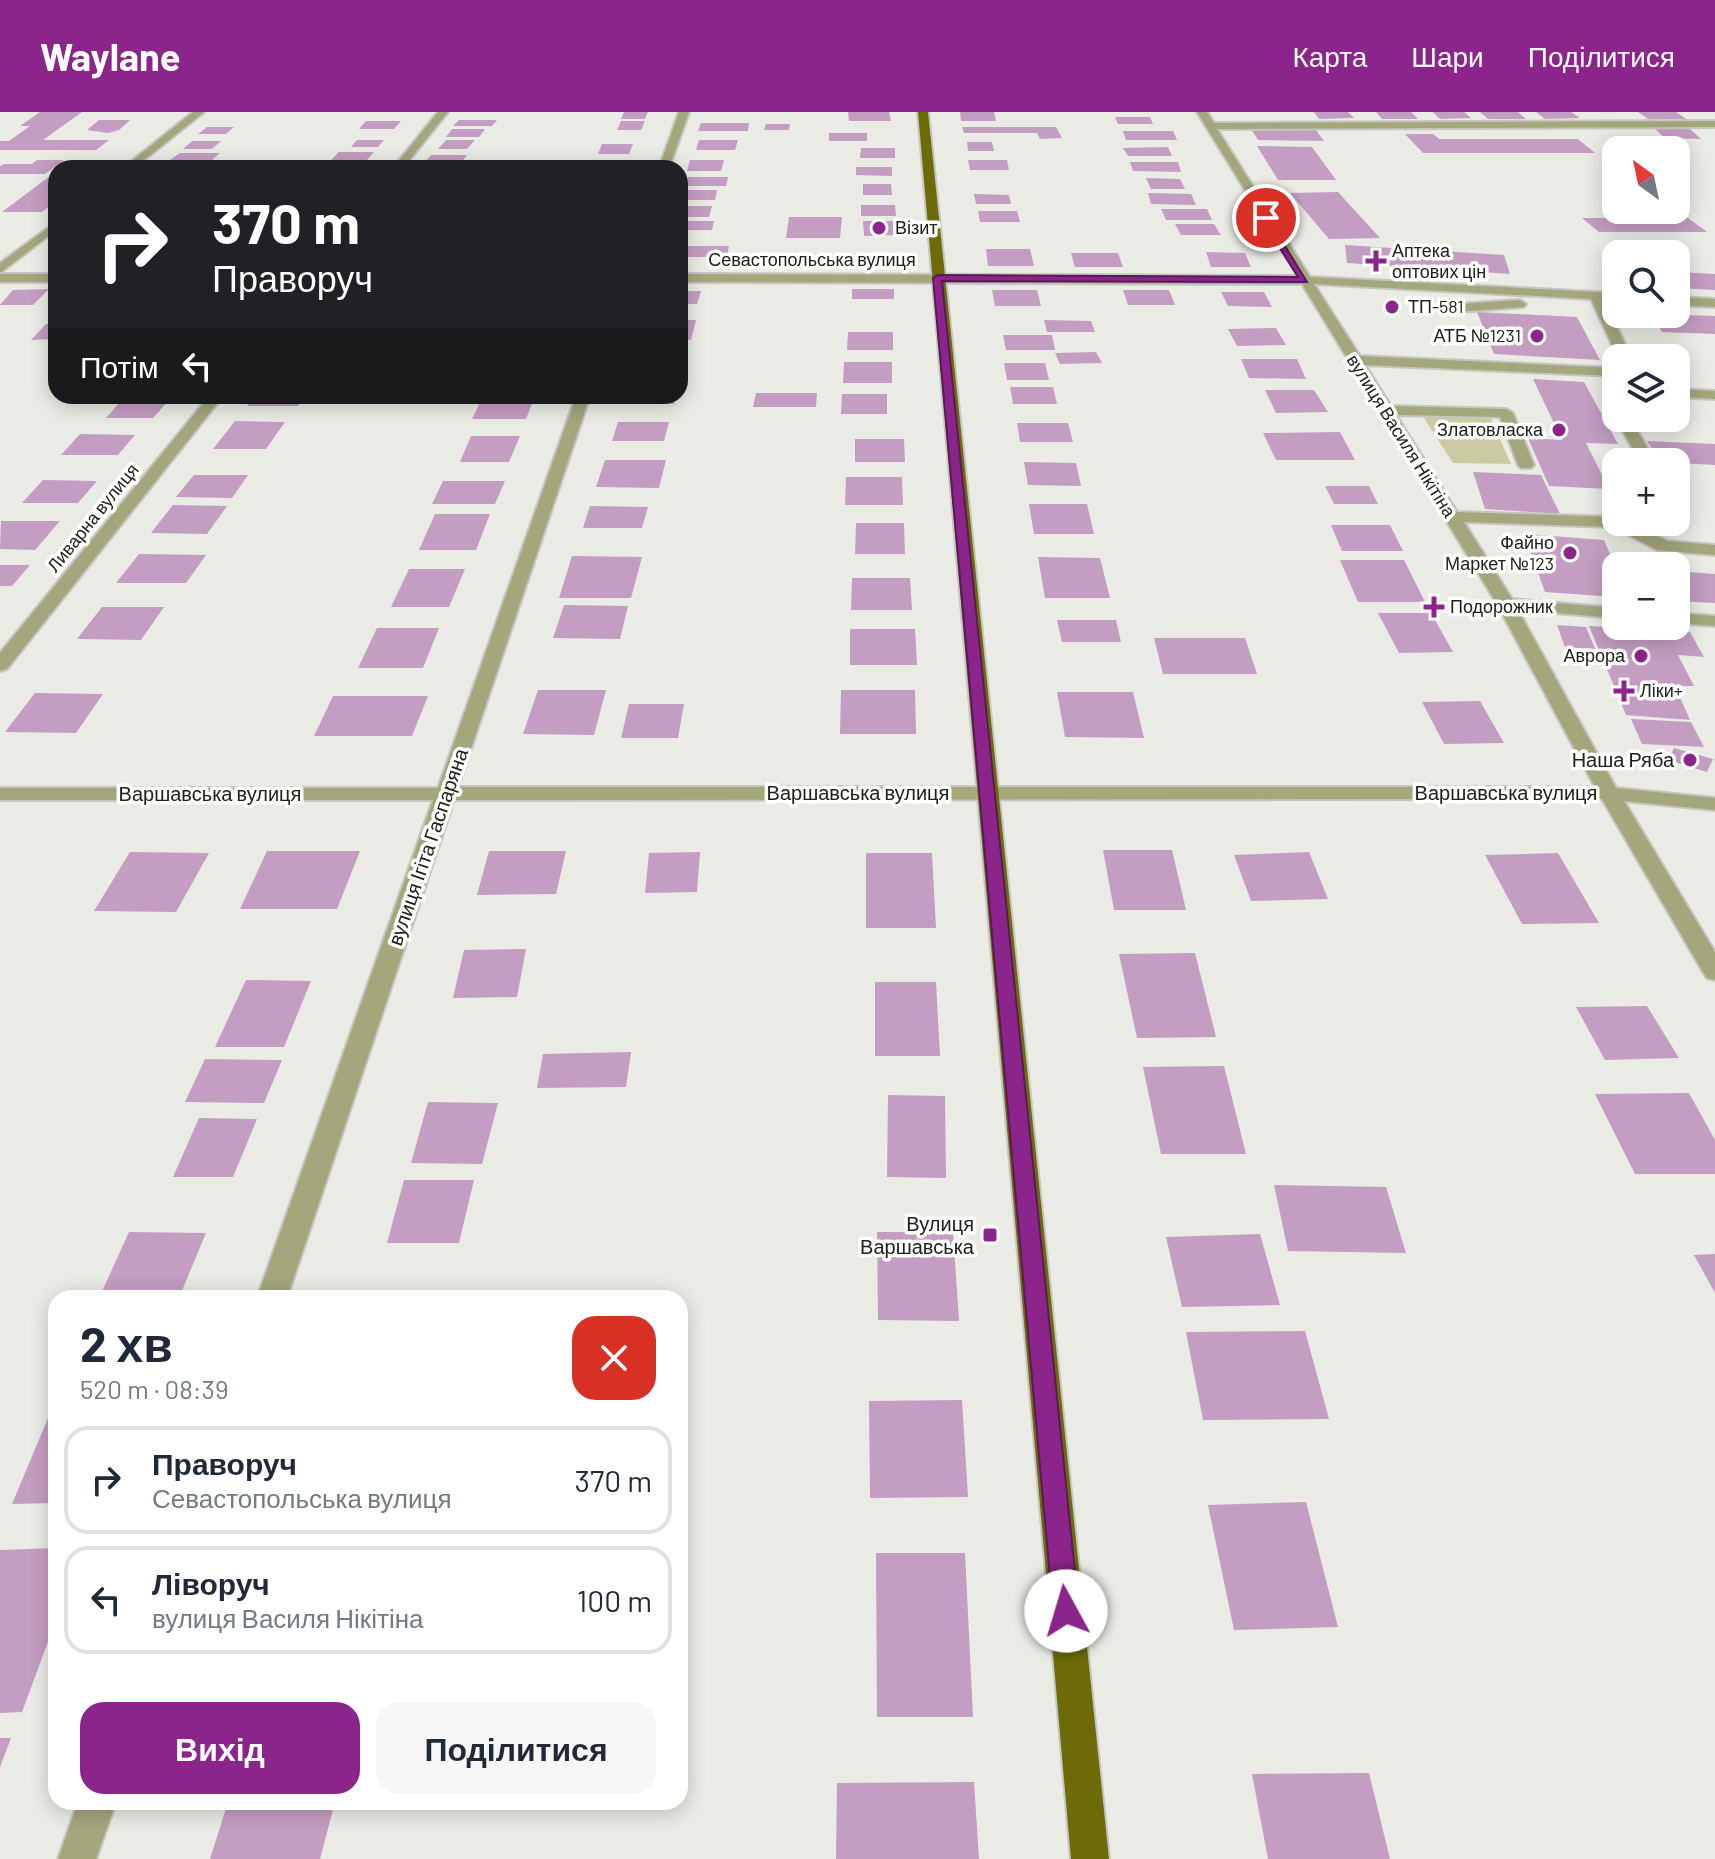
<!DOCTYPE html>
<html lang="uk">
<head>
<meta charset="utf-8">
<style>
	:root { --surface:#fff; --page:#f6f6f7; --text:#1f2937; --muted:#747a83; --line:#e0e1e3; --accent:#8c258b }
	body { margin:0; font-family:Barlow,sans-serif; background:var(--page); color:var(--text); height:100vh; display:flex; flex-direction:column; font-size:30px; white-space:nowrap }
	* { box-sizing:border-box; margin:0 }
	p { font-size:26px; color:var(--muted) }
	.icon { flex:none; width:44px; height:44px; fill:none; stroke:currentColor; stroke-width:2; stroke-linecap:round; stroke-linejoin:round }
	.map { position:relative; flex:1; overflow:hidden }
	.panel { position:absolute; left:48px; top:1178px; width:640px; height:520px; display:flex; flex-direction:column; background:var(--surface); border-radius:24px; box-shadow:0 4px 20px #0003 }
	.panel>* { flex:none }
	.banner { position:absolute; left:48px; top:48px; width:640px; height:244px; border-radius:24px; box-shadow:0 4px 20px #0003; background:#202124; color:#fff; overflow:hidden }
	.needle { width:52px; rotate:327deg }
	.buttons { position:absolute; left:1602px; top:24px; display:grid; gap:16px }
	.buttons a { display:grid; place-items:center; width:88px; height:88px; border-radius:16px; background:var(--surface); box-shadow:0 4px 20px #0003; font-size:40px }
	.pin { position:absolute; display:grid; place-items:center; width:68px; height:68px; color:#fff; margin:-34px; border:4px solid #fff; border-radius:50%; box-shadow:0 2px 8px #0007 }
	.me { position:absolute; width:88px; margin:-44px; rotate:354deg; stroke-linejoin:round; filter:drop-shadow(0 0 6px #0008) }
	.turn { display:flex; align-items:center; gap:28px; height:168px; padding:0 32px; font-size:36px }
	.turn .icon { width:104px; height:104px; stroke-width:2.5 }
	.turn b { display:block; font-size:56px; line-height:68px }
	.then { display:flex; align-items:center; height:76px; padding:0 32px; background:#0003; gap:16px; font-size:30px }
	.round { display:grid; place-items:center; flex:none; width:84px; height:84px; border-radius:24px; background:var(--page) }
	.overview { display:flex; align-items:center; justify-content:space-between; height:136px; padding:0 32px }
	h1 { font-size:48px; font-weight:700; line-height:60px }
	.button { display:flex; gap:16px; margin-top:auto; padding:16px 32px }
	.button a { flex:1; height:92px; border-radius:24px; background:var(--accent); color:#fff; font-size:32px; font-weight:700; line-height:92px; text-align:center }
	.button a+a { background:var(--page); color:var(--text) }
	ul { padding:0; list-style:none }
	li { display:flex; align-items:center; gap:24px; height:108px; margin:0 16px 12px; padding:0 16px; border:4px solid var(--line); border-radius:24px }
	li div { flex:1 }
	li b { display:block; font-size:30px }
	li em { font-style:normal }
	header { display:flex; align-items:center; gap:48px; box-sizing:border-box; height:112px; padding:0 40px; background:var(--accent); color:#fff }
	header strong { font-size:38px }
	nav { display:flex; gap:44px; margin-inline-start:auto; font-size:28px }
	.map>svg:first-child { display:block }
	.green { fill:#cacba3 }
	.building { fill:#c49dc2 }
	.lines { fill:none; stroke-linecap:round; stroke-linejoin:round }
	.minor-casing { stroke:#c6c6c1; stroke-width:4 }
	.major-casing { stroke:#c6c6c1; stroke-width:4 }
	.minor { fill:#a4a67c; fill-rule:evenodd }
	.major { fill:#6c6b07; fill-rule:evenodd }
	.route { fill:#8c258b; stroke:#5b185a; stroke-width:2 }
	.poi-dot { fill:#8c258b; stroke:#fffffe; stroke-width:3 }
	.labels { text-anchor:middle; stroke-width:7; stroke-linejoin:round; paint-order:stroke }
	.far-poi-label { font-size:18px; fill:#20201e; stroke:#fffffe; text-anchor:start }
	.far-street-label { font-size:18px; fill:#20201e; stroke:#fffffe }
	.poi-label { font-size:20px; fill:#20201e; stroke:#fffffe; text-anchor:end }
	.street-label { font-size:20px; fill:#20201e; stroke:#fffffe }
</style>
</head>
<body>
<header>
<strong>Waylane</strong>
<nav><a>Карта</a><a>Шари</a><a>Поділитися</a></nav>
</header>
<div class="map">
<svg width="1715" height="1747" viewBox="0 0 1715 1747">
	<rect width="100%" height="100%" fill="#ebebe5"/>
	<!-- green -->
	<polygon class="green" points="1422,303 1491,307 1511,352 1453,351"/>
	<!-- building -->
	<g class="building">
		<polygon points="40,0 82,0 43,28 109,28 96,38 0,38 0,29 9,29 30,14 20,14"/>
		<polygon points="624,0 648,0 645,7 621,7"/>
		<polygon points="848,0 889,0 891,9 849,9"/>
		<polygon points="960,0 994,0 996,9 961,9"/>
		<polygon points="1314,0 1348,0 1354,6 1319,7"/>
		<polygon points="1376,0 1411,0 1418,7 1382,7"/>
		<polygon points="1433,0 1464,0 1471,6 1440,7"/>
		<polygon points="1480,0 1518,0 1526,7 1488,7"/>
		<polygon points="1536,0 1571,0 1580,6 1545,7"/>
		<polygon points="1638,0 1676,0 1686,7 1648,7"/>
		<polygon points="1115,5 1150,5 1153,12 1118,12"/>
		<polygon points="99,8 130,8 119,18 108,21 87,18"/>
		<polygon points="459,8 497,8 492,14 453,14"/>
		<polygon points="366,9 401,9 394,17 359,17"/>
		<polygon points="621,9 645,9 641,18 617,18"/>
		<polygon points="701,11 749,11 748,19 698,19"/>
		<polygon points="766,12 790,12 789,18 764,18"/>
		<polygon points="207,15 234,15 226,22 198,22"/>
		<polygon points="962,15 1056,15 1062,26 1040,27 1037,21 964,21"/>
		<polygon points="452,17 485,17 479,25 446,25"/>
		<polygon points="1251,17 1315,17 1324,29 1258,28"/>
		<polygon points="1655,17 1690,17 1701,27 1665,26"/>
		<polygon points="1123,19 1173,19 1177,28 1126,28"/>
		<rect x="829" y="21" width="38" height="8"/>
		<polygon points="1405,22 1433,22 1439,27 1578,27 1595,41 1423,41"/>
		<polygon points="357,28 384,28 378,35 351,35"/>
		<polygon points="446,28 475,28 467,37 438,37"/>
		<polygon points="699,28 738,28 735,38 696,38"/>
		<polygon points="192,29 221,29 212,37 183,37"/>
		<polygon points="967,30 992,30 994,39 968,39"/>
		<polygon points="602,32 633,32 629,42 598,42"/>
		<polygon points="1257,34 1312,35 1336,68 1278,68"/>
		<polygon points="1168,35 1172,44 1128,44 1123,36"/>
		<polygon points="861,36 895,36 895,46 860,46"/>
		<polygon points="339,40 374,40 367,48 331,48"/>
		<polygon points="180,41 220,41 211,49 170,48"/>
		<polygon points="431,43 467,43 457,56 420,56"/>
		<polygon points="37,48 64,48 45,62 0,62 0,54 4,52 32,52"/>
		<polygon points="690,48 724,48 721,59 687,59"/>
		<polygon points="968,48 1007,48 1009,58 970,58"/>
		<polygon points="1130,50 1178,50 1181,60 1133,59"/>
		<polygon points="168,51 199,52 194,56 162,56"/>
		<polygon points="856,55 892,55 892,64 856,63"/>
		<polygon points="50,64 56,64 56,89 42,100 2,100"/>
		<polygon points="688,65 728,65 726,74 686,74"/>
		<polygon points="1146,66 1180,67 1185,77 1151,77"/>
		<polygon points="863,72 891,72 892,83 863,83"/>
		<polygon points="684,78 717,78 715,88 682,88"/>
		<polygon points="1338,80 1380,126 1329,127 1290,81"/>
		<polygon points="1148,81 1191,82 1196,93 1151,92"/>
		<polygon points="974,82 1009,83 1011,92 976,92"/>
		<polygon points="861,93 895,93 896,104 861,104"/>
		<polygon points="680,94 712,94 709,105 680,105"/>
		<polygon points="1161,97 1207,97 1212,108 1166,108"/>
		<polygon points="978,99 1017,99 1020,110 980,110"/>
		<polygon points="789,105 842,105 840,126 786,126"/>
		<polygon points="1582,106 1688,106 1707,120 1599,120"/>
		<polygon points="680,109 714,109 712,118 680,118"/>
		<polygon points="863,109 894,109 896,123 864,124"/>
		<polygon points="1175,112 1214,112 1221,123 1181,123"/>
		<polygon points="1345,133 1504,143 1510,162 1347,151"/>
		<polygon points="686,134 729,134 727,145 683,145"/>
		<polygon points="986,137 1030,137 1034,154 988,154"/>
		<polygon points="1206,140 1245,141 1251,155 1211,155"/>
		<polygon points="1071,141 1118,141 1123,155 1075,155"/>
		<polygon points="851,142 896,142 897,154 851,154"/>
		<polygon points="765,143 813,143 812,154 763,154"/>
		<polygon points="1602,156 1616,157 1616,172 1610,172"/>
		<polygon points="1676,160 1715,162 1715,178 1676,176"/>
		<polygon points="49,177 33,193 0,193 13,178"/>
		<rect x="852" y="177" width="42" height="10"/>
		<polygon points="992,178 1037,178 1041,194 995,194"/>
		<polygon points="1123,178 1169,178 1175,193 1128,193"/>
		<polygon points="680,179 701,179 697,192 680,192"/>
		<polygon points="1221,180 1264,180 1272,195 1228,194"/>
		<polygon points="1477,200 1577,205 1600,248 1494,242"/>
		<polygon points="1652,202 1715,204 1715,222 1662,220"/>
		<polygon points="680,208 696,208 691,228 680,227"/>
		<polygon points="1044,208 1091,209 1095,220 1047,220"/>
		<polygon points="46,212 56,212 56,227 31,228"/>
		<polygon points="1276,216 1286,233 1237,234 1228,217"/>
		<polygon points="848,220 893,220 893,238 847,238"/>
		<polygon points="1003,223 1052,223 1055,238 1006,238"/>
		<polygon points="1096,240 1102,251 1060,252 1055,241"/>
		<polygon points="1241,247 1297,247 1306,267 1249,266"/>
		<polygon points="844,250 892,250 892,271 843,271"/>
		<polygon points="1004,251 1045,251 1049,268 1007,268"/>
		<polygon points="1533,267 1584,270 1618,332 1586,331 1609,377 1549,374 1528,326 1562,328"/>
		<polygon points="1010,275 1053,275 1057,292 1013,292"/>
		<polygon points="1265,278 1314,278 1328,300 1276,301"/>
		<polygon points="756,281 817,281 816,295 753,295"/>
		<polygon points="842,282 887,282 887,302 841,302"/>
		<polygon points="255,284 305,284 298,294 247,294"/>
		<polygon points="483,284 535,284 526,307 472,307"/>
		<polygon points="624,284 676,284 674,292 621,291"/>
		<polygon points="122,288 168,289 153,306 106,306"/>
		<polygon points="235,309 285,310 266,337 213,337"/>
		<polygon points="618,310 669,310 664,329 612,329"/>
		<polygon points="1017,311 1068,311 1073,330 1020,330"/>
		<polygon points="1340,320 1355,348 1276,348 1263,321"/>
		<polygon points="80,322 135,323 118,343 61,343"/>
		<polygon points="471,324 520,324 509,350 460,350"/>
		<polygon points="855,327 904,327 905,350 855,350"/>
		<polygon points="1647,329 1715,332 1715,353 1660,350"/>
		<polygon points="605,348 666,348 659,376 596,375"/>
		<polygon points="1024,350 1076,351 1081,374 1028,373"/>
		<polygon points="1473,360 1541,363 1560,402 1485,397"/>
		<polygon points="194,363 248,363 232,386 176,385"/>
		<polygon points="846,365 902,365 903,393 845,393"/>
		<polygon points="43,368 97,369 78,391 22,391"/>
		<polygon points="443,369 505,369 495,392 432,392"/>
		<polygon points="1325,374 1369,374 1378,392 1334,392"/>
		<polygon points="1029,392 1087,392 1094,422 1034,422"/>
		<polygon points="173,393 227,394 207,422 151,421"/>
		<polygon points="590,394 648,395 642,416 583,416"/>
		<polygon points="435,402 490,402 476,438 419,438"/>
		<polygon points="1,409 60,409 35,438 0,437"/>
		<polygon points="856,411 904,411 905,442 855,442"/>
		<polygon points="1331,413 1390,413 1403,439 1342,439"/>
		<polygon points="1524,422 1604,428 1616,456 1616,485 1545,480"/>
		<polygon points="139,442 206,443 186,471 116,471"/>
		<polygon points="572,444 642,445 631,486 559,486"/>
		<polygon points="1038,445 1100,446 1110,486 1045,486"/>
		<polygon points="1340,448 1404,448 1425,490 1358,490"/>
		<polygon points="0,453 30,453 12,474 0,474"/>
		<polygon points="409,457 465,457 449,495 391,495"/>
		<polygon points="1676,459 1715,462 1715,491 1676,489"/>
		<polygon points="852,466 910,466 912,498 851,498"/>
		<polygon points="564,493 628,494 620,527 553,526"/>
		<polygon points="102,495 164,495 141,528 77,527"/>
		<polygon points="1378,501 1431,501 1453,540 1399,541"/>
		<polygon points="1057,508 1116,508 1121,530 1062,530"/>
		<polygon points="1557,513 1586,515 1595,537 1565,535"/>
		<polygon points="1589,514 1690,520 1704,545 1678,543 1694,574 1675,574 1690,608 1626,603"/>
		<polygon points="377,516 439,516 423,556 358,556"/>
		<polygon points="850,517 915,517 917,553 850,553"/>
		<polygon points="1154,526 1245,526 1257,562 1163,562"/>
		<polygon points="538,578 606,578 594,623 523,622"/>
		<polygon points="841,578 915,578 916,622 840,622"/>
		<polygon points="1057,580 1133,580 1144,626 1065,625"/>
		<polygon points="35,581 103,582 76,621 5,620"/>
		<polygon points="333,584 428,584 412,624 314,624"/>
		<polygon points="1480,589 1504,631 1444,632 1422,590"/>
		<polygon points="629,592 684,592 678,626 621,626"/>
		<polygon points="1631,607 1691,610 1704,635 1642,632"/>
		<polygon points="1674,636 1713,647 1707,660 1668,648"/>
		<polygon points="1103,738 1172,738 1186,798 1114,798"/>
		<polygon points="267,739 360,739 337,797 240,797"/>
		<polygon points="489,739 566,739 556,782 477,783"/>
		<polygon points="130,740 209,741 176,800 94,799"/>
		<polygon points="700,740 697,780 645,781 649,741"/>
		<polygon points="1309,740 1328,787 1251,789 1234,743"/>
		<polygon points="866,741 932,741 936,816 866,816"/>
		<polygon points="1558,741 1599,811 1522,812 1485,743"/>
		<polygon points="526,837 517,885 453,886 464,838"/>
		<polygon points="1195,841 1216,925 1137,926 1119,842"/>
		<polygon points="246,868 311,869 284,935 215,935"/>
		<polygon points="875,870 936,870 940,944 875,944"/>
		<polygon points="1647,894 1679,946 1605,948 1576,895"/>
		<polygon points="631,940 626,975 537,976 543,942"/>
		<polygon points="205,947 282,948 264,991 185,990"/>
		<polygon points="1224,954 1246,1042 1161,1042 1143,955"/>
		<polygon points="1689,981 1715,1028 1715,1062 1635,1062 1595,982"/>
		<polygon points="888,983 945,984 946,1066 887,1065"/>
		<polygon points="428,990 498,991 482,1052 411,1051"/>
		<polygon points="199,1006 257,1007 233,1065 173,1065"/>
		<polygon points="404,1068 474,1068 459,1131 387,1131"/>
		<polygon points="1274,1073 1386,1075 1406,1141 1288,1139"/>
		<polygon points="129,1120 206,1121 179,1186 99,1186"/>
		<polygon points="877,1120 953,1120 959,1209 878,1208"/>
		<polygon points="1260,1122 1280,1193 1182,1195 1166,1125"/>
		<polygon points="1715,1142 1715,1181 1694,1143"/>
		<polygon points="1305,1219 1329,1307 1203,1308 1186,1220"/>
		<polygon points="56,1287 56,1391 12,1392"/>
		<polygon points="962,1288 968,1385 870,1386 869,1289"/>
		<polygon points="1306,1390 1338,1515 1234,1518 1208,1393"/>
		<polygon points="56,1436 56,1508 22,1600 0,1601 0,1438"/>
		<polygon points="876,1441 965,1441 973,1605 877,1605"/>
		<polygon points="0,1626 11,1626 0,1655"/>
		<polygon points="1369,1661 1390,1747 1268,1747 1252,1662"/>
		<polygon points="974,1670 979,1747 836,1747 837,1671"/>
		<polygon points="228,1690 335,1690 320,1747 210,1747"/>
	</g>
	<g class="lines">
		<defs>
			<g id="minor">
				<polygon points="193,0 204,0 134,56 123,56"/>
				<polygon points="438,0 448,0 403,56 393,56"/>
				<polygon points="679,0 689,0 669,56 659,56"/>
				<polygon points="1197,0 1207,0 1214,11 1715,9 1715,15 1217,17 1310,165 1616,181 1616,189 1604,188 1632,246 1618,246 1591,187 1314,172 1360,244 1616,256 1616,264 1365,253 1391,294 1506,297 1513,301 1534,353 1531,356 1521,356 1518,353 1500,305 1396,303 1457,400 1616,405 1616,410 1628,410 1667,429 1715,433 1715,443 1657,438 1613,415 1464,410 1512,487 1616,496 1616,506 1518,498 1616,676 1715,686 1715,698 1624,689 1715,840 1715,868 1707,866 1703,860 1602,687 454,688 287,1186 257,1186 433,688 0,688 0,676 438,676 576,284 590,284 458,675 1595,675 1497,492 1302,172 680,170 680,162 1298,164"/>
				<polygon points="56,110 56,118 0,161 0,151"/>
				<rect x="0" y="162" width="56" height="8"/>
				<polygon points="1676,185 1715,187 1715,195 1676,193"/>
				<polygon points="1520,188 1526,192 1524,195 1457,200 1451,196 1457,192"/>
				<polygon points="1676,277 1715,279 1715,287 1676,285"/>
				<polygon points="209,284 223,284 7,557 0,559 0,541"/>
				<polygon points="1638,306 1632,310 1656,350 1640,350 1616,307"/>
				<polygon points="1676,501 1715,504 1715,514 1676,511"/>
				<polygon points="78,1690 116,1690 96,1747 58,1747"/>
			</g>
			<polygon id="major" points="918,0 928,0 1109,1747 1071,1747"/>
		</defs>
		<!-- minor casing -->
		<use href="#minor" class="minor-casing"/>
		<!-- major casing -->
		<use href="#major" class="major-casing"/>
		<!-- minor -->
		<use href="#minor" class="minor"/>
		<!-- major -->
		<use href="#major" class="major"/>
	</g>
	<!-- route -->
	<polygon class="route" points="1266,103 1307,170 942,169 1079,1499 1075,1508 1066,1512 1057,1508 1053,1499 933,166 938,163 1298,165 1261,106"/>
	<!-- markers -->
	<g class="poi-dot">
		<circle cx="879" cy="116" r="8"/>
		<path d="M1372 137h8v8h8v8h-8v8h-8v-8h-8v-8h8z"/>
		<circle cx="1392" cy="195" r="8"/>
		<circle cx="1537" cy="224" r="8"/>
		<circle cx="1559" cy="318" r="8"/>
		<circle cx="1570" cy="441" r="8"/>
		<path d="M1430 483h8v8h8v8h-8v8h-8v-8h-8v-8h8z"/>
		<circle cx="1641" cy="544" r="8"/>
		<path d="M1620 567h8v8h8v8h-8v8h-8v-8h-8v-8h8z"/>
		<circle cx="1690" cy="648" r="8"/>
		<rect x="982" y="1115" width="16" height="16" rx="4"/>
	</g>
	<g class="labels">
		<!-- far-poi labels -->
		<g class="far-poi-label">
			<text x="895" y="122">Візит</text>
			<text x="1392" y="145">Аптека<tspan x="1392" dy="21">оптових цін</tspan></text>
			<text x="1408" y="201">ТП-581</text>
			<text x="1521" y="230" text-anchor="end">АТБ №1231</text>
			<text x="1543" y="324" text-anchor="end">Златовласка</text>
			<text x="1554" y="437" text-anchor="end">Файно<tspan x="1554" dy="21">Маркет №123</tspan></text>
			<text x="1450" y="501">Подорожник</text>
			<text x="1625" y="550" text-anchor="end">Аврора</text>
			<text x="1640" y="585">Ліки+</text>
		</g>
		<!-- far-street labels -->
		<g class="far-street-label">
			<text x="812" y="154">Севастопольська вулиця</text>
			<text transform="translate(1401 324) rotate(58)" y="6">вулиця Василя Нікітіна</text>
			<text transform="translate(93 406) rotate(-51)" y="6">Ливарна вулиця</text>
		</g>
		<!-- poi labels -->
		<g class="poi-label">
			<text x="1674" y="655">Наша Ряба</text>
			<text x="974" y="1119">Вулиця<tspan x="974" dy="23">Варшавська</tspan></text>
		</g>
		<!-- street labels -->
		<g class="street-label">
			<text x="858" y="688">Варшавська вулиця</text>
			<text x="1506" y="688">Варшавська вулиця</text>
			<text x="210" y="689">Варшавська вулиця</text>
			<text transform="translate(428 735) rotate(-71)" y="7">вулиця Ігіта Гаспаряна</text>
		</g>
	</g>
</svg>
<div class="buttons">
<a><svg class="needle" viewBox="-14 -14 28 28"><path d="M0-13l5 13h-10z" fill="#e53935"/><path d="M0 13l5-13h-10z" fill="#747a83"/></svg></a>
<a><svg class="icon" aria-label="search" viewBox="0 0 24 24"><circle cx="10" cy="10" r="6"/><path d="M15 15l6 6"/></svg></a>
<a><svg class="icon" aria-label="layers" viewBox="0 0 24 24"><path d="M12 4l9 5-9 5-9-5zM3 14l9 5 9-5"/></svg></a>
<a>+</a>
<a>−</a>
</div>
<div class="pin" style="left:1266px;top:106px;background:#d93025"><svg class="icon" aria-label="arrive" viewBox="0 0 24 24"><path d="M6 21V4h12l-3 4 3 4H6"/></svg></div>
<svg class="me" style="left:1066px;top:1499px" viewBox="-20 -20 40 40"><circle r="19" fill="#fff"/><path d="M0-13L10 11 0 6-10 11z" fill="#8c258b"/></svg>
<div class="banner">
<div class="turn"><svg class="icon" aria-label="right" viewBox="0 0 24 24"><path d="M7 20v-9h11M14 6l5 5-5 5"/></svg><div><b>370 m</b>Праворуч</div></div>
<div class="then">Потім<svg class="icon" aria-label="left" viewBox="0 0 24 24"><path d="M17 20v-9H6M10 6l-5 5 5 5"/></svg></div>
</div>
<section class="panel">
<div class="overview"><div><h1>2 хв</h1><p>520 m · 08:39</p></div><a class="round" style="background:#d93025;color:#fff"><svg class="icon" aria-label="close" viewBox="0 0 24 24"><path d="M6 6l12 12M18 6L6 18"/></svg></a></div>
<ul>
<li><svg class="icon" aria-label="right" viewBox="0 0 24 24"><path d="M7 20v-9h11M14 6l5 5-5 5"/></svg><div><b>Праворуч</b><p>Севастопольська вулиця</p></div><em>370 m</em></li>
<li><svg class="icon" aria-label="left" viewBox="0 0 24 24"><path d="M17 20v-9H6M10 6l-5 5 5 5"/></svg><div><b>Ліворуч</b><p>вулиця Василя Нікітіна</p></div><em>100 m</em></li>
</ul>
<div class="button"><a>Вихід</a><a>Поділитися</a></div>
</section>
</div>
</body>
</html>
